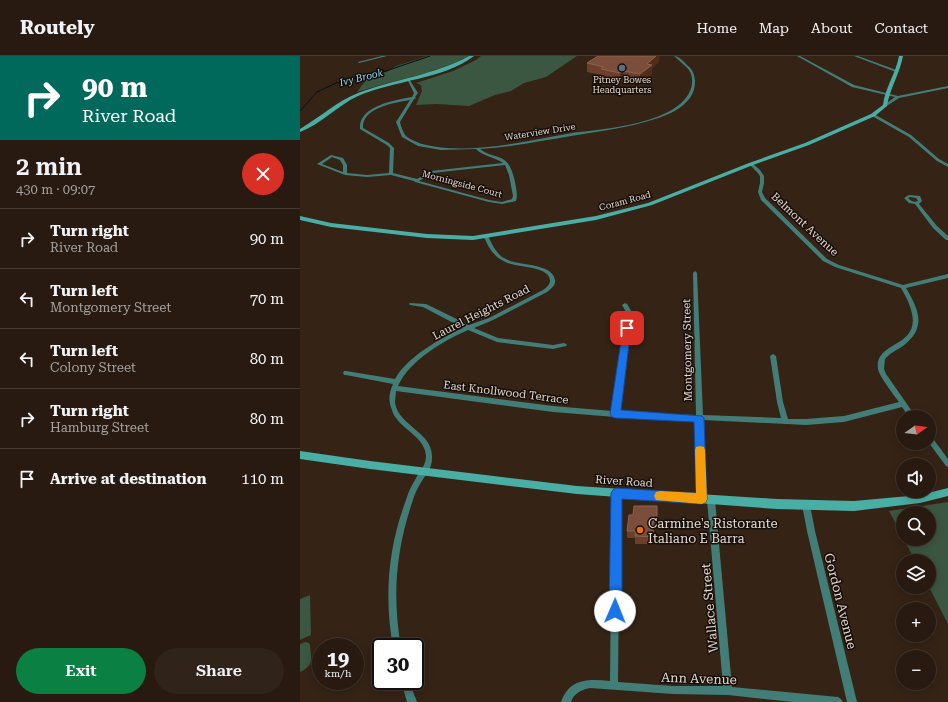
<!DOCTYPE html>
<html lang="en">
<head>
<meta charset="utf-8">
<style>
	:root { --surface:#281a10; --page:#302319; --text:#f1f3f6; --muted:#a5a19f; --line:#443830; --accent:#0b8043 }
	body { margin:0; font-family:"Roboto Serif",serif; background:var(--page); color:var(--text); height:100vh; display:flex; flex-direction:column; font-size:15px; white-space:nowrap }
	* { box-sizing:border-box; margin:0 }
	p { font-size:13px; color:var(--muted) }
	.icon { flex:none; width:22px; height:22px; fill:none; stroke:currentColor; stroke-width:2; stroke-linecap:round; stroke-linejoin:round }
	.map { position:relative; flex:1; overflow:hidden }
	.sheet { display:flex; flex-direction:column; background:var(--surface); width:300px }
	.sheet>* { flex:none }
	.hud { background:#00695c; color:#fff; overflow:hidden }
	.needle { width:26px; rotate:76deg }
	.buttons { position:absolute; left:596px; top:354px; display:grid; gap:8px }
	.buttons a { display:grid; place-items:center; width:40px; height:40px; border-radius:50%; background:var(--surface); box-shadow:0 2px 10px #0003,0 0 0 1px var(--line); font-size:20px }
	.speed { position:absolute; left:12px; top:582px; display:flex; gap:8px; font-size:20px; font-weight:700; text-align:center }
	.speed>* { display:grid; place-content:center; width:52px; height:52px; border-radius:50%; background:var(--surface); box-shadow:0 2px 10px #0003,0 0 0 1px var(--line); line-height:1 }
	.speed small { font-size:10px; font-weight:400 }
	.speed .limit { border:2px solid #111; border-radius:6px; background:#fff; color:#111 }
	.pin { position:absolute; display:grid; place-items:center; width:34px; height:34px; color:#fff; margin:-17px; border-radius:8px; box-shadow:0 2px 6px #0006 }
	.me { position:absolute; width:44px; margin:-22px; rotate:1deg; stroke-linejoin:round; filter:drop-shadow(0 0 3px #0008) }
	.turn { display:flex; align-items:center; gap:14px; height:84px; padding:0 16px; font-size:18px }
	.turn .icon { width:52px; height:52px; stroke-width:2.5 }
	.turn b { display:block; font-size:28px; line-height:34px }
	.round { display:grid; place-items:center; flex:none; width:42px; height:42px; border-radius:21px; background:var(--page) }
	.summary { display:flex; align-items:center; justify-content:space-between; height:68px; padding:0 16px }
	h1 { font-size:24px; font-weight:600; line-height:30px }
	.primary-button { display:flex; gap:8px; margin-top:auto; padding:8px 16px }
	.primary-button a { flex:1; height:46px; border-radius:24px; background:var(--accent); color:#fff; font-size:16px; font-weight:600; line-height:46px; text-align:center }
	.primary-button a+a { background:var(--page); color:var(--text) }
	ul { padding:0; list-style:none }
	li { display:flex; align-items:center; gap:12px; height:60px; padding:0 16px; border-top:1px solid var(--line) }
	li div { flex:1 }
	li b { display:block; font-size:15px }
	li em { font-style:normal }
	header { display:flex; align-items:center; gap:24px; box-sizing:border-box; height:56px; padding:0 20px; background:var(--surface); border-bottom:1px solid var(--line) }
	header strong { font-size:19px }
	nav { display:flex; gap:22px; margin-inline-start:auto; font-size:14px }
	main { display:flex; flex:1; min-height:0 }
	.map>svg:first-child { display:block }
	.green { fill:#3b5641 }
	.lines { fill:none; stroke-linecap:round; stroke-linejoin:round }
	.stream { stroke:#001118; stroke-width:1 }
	.street { fill:#427e77; fill-rule:evenodd }
	.secondary { fill:#49afa5; fill-rule:evenodd }
	.wall { fill:#6d3e28 }
	.shaded-wall { fill:#512c19 }
	.building { fill:#7a4e3a; stroke:#8b6451 }
	.route { fill:#1a73e8; stroke:#114b97 }
	.slow { fill:#f59e0b }
	.service-dot { fill:#5c6f8a; stroke:#160e09; stroke-width:1.5 }
	.food-dot { fill:#e8710a; stroke:#160e09; stroke-width:1.5 }
	.labels { text-anchor:middle; stroke-width:3; stroke-linejoin:round; paint-order:stroke }
	.far-poi-label { font-size:9px; fill:#e5d8d0; stroke:#160e09 }
	.far-street-label { font-size:9px; fill:#e5d8d0; stroke:#160e09 }
	.far-water-label { font-size:10px; font-style:italic; fill:#8adbf7; stroke:#160e09 }
	.street-label { font-size:11px; fill:#e5d8d0; stroke:#160e09 }
	.near-poi-label { font-size:13px; fill:#e5d8d0; stroke:#160e09; text-anchor:start }
	.near-street-label { font-size:13px; fill:#e5d8d0; stroke:#160e09 }
</style>
</head>
<body>
<header>
<strong>Routely</strong>
<nav><a>Home</a><a>Map</a><a>About</a><a>Contact</a></nav>
</header>
<main>
<section class="sheet">
<div class="hud">
<div class="turn"><svg class="icon" aria-label="right" viewBox="0 0 24 24"><path d="M7 20v-9h11M14 6l5 5-5 5"/></svg><div><b>90 m</b>River Road</div></div>
</div>
<div class="summary"><div><h1>2 min</h1><p>430 m · 09:07</p></div><a class="round" style="background:#d93025;color:#fff"><svg class="icon" aria-label="close" viewBox="0 0 24 24"><path d="M6 6l12 12M18 6L6 18"/></svg></a></div>
<ul>
<li><svg class="icon" aria-label="right" viewBox="0 0 24 24"><path d="M7 20v-9h11M14 6l5 5-5 5"/></svg><div><b>Turn right</b><p>River Road</p></div><em>90 m</em></li>
<li><svg class="icon" aria-label="left" viewBox="0 0 24 24"><path d="M17 20v-9H6M10 6l-5 5 5 5"/></svg><div><b>Turn left</b><p>Montgomery Street</p></div><em>70 m</em></li>
<li><svg class="icon" aria-label="left" viewBox="0 0 24 24"><path d="M17 20v-9H6M10 6l-5 5 5 5"/></svg><div><b>Turn left</b><p>Colony Street</p></div><em>80 m</em></li>
<li><svg class="icon" aria-label="right" viewBox="0 0 24 24"><path d="M7 20v-9h11M14 6l5 5-5 5"/></svg><div><b>Turn right</b><p>Hamburg Street</p></div><em>80 m</em></li>
<li><svg class="icon" aria-label="arrive" viewBox="0 0 24 24"><path d="M6 21V4h12l-3 4 3 4H6"/></svg><div><b>Arrive at destination</b></div><em>110 m</em></li>
</ul>
<div class="primary-button"><a>Exit</a><a>Share</a></div>
</section>
<div class="map">
<svg width="648" height="646" viewBox="0 0 648 646">
	<rect width="100%" height="100%" fill="#352316"/>
	<!-- green -->
	<g class="green">
		<path d="M127 0H169C134 18 95 24 57 36L69 20 86 16 96 10Z"/>
		<polygon points="181,0 277,0 246,21 224,27 211,35 195,39 169,50 137,48 116,49 122,35 121,29 116,27 153,15 176,4"/>
		<polygon points="648,446 648,568 629,531 629,505 615,505 604,483 629,483 629,457 603,457 603,481 589,455"/>
		<polygon points="10,539 11,579 0,584 0,543"/>
		<path d="M5 586 9 587 10 589C11 603 15 609 0 616V588Z"/>
	</g>
	<g class="lines">
		<!-- stream -->
		<polyline class="stream" points="0,55 17,36 36,27 80,17 130,0"/>
		<!-- street -->
		<g class="street">
			<polygon points="82,0 87,0 59,7 58,6"/>
			<path d="M374 0C379 0 384 6 388 10 393 14 395 20 395 26 395 47 372 58 355 63 328 72 300 75 271 80 241 85 211 91 180 93 185 97 189 98 195 100 209 103 212 113 215 126 216 132 218 139 216 145L202 148 189 146 115 126 114 125 91 119 67 121 45 119 17 108 31 99 43 102 47 109V117L67 119 89 117 90 92 87 89 60 73C58 50 95 44 112 41L114 37 107 23H109L118 37 115 41 116 42 114 43 100 66C101 70 103 77 106 80 108 82 118 87 122 88 167 100 226 85 272 77 303 73 376 68 390 35 393 29 393 20 389 14 385 9 379 5 374 0ZM110 44 96 66 102 81 118 90 141 94 176 93C184 101 195 101 203 107L131 115 117 123 93 117 94 92 89 87 63 72C63 69 63 67 64 65 69 51 97 46 110 44ZM32 101 40 104 43 109V116L22 108ZM205 109 209 119 213 140 212 143 202 146 189 144 119 125 132 117Z"/>
			<polygon points="497,0 500,0 554,29 598,40 648,30 648,32 599,42 585,51 583,50 584,49 595,41 552,31"/>
			<polygon points="554,0 558,0 599,15 596,16"/>
			<polygon points="572,58 574,58 611,79 639,103 648,108 648,111 637,105 609,81 572,60"/>
			<path d="M450 107H452L460 114 464 120V127L462 136 465 142 527 203 539 209 603 229 648 218V222L606 232C619 254 627 272 603 290 597 294 590 297 585 303L584 313 586 318 616 361H609L602 351 544 366 506 369 403 364 406 443 405 445 402 446 399 445 398 443 396 364 315 361 253 356 96 335C96 338 95 343 95 347 99 370 132 376 132 400 133 413 124 420 119 430 116 435 114 440 113 444 96 493 92 540 101 591H93C84 540 88 492 106 444 108 437 111 430 115 424 119 416 126 410 126 400 125 382 105 375 96 362 94 360 93 357 92 354 88 345 89 337 93 328L46 319H44L43 317 44 315H46L95 323C107 301 142 281 163 272L123 251 110 249 109 248 110 247 126 248 169 269 189 262 243 234C247 231 250 229 250 224 249 212 224 211 215 209 209 208 205 206 200 203 192 198 188 190 184 181V180H188C192 188 195 195 202 201 206 203 210 205 214 206 225 209 253 209 255 224 256 229 251 233 247 236L193 264 174 272 198 282 253 289 264 287 266 288 267 289 266 290 253 293 197 286 168 274C143 285 110 304 98 330L253 350 312 355 326 256 322 249 325 247 327 248 332 256 318 356 396 359 393 217 395 215 397 217 403 359 481 362 477 346 470 300 473 298 476 300 483 346 488 363H506L544 360 599 346C594 339 579 320 578 313 573 280 639 296 601 232L535 211 523 205 461 144 458 136 460 127V120L457 116 450 109Z"/>
			<path d="M609 139 620 140 622 145 619 148 637 170 648 180V184H646L633 172 615 148 609 147 604 142ZM610 141 616 142 618 145C614 147 611 145 608 142Z"/>
			<polygon points="629,379 631,380 648,403 648,411 646,410 629,387"/>
			<path d="M316 434 319 435 320 437 318 626 373 630H423L407 444 408 442 411 441 414 442 415 444 432 631 538 641 541 643 543 646H493L428 639 373 638 290 632C281 634 274 637 271 646H261C270 622 288 623 310 625L312 437 313 435Z"/>
			<polygon points="506,446 509,447 510,449 515,475 557,646 547,646 507,475 502,449 503,447"/>
			<polygon points="101,625 109,625 117,646 107,646"/>
		</g>
		<!-- secondary -->
		<g class="secondary">
			<path d="M169 0H174C142 24 94 24 58 40 37 50 21 68 0 76V73C19 62 37 45 58 37 95 23 134 19 169 0Z"/>
			<path d="M599 0H603C600 17 590 32 587 50L575 60 509 89 453 109 352 149 296 164 173 184 127 182 31 171 0 164V160L31 167 127 178 173 180 296 160 348 147 449 107 505 87 571 58 583 49C585 32 596 17 599 0Z"/>
			<polygon points="0,395 70,405 277,430 477,443 554,445 620,439 648,432 648,440 620,447 554,455 477,453 277,438 70,413 0,403"/>
		</g>
	</g>
	<!-- wall -->
	<g class="wall">
		<polygon points="359,6 352,12 352,18 340,28 323,24 320,26 301,22 301,19 287,16 287,7"/>
		<polygon points="329,459 357,464 356,471 353,471 352,488 335,488 335,482 327,482 327,475"/>
	</g>
	<!-- shaded-wall -->
	<g class="shaded-wall">
		<polygon points="356,0 360,0 359,6 352,12 352,18 340,28 340,18 347,8"/>
		<polygon points="323,15 323,24 320,26 320,17"/>
	</g>
	<!-- building -->
	<g class="building">
		<polygon points="298,0 356,0 347,8 352,9 340,18 323,15 320,17 301,13 304,11 287,7"/>
		<polygon points="334,450 357,450 357,464 353,464 353,481 335,480 336,475 327,475 329,459 333,459"/>
	</g>
	<!-- route -->
	<polygon class="route" points="327,269 331,272 321,354 402,360 404,362 407,443 406,446 402,448 322,443 322,555 320,559 315,561 311,559 309,555 311,437 313,434 316,432 396,437 394,366 315,362 312,361 310,358 323,272"/>
	<!-- slow -->
	<polygon class="slow" points="400,390 404,391 405,394 407,443 406,446 402,448 356,444 354,440 356,436 360,435 396,437 395,394 396,391"/>
	<!-- markers -->
	<circle class="service-dot" cx="322" cy="12" r="4"/>
	<circle class="food-dot" cx="340" cy="474" r="4"/>
	<g class="labels">
		<!-- far-poi labels -->
		<g class="far-poi-label">
			<text x="322" y="27">Pitney Bowes<tspan x="322" dy="10">Headquarters</tspan></text>
		</g>
		<!-- far-street labels -->
		<g class="far-street-label">
			<text transform="translate(240 76) rotate(-9)" y="3">Waterview Drive</text>
			<text transform="translate(162 128) rotate(15)" y="3">Morningside Court</text>
			<text transform="translate(325 145) rotate(-15)" y="3">Coram Road</text>
		</g>
		<!-- far-water labels -->
		<g class="far-water-label">
			<text transform="translate(61 21) rotate(-14)" y="4">Ivy Brook</text>
		</g>
		<!-- street labels -->
		<g class="street-label">
			<text transform="translate(505 168) rotate(43)" y="4">Belmont Avenue</text>
			<text transform="translate(181 256) rotate(-27)" y="4">Laurel Heights Road</text>
			<text transform="translate(387 294) rotate(-91)" y="4">Montgomery Street</text>
			<text transform="translate(206 336) rotate(7)" y="4">East Knollwood Terrace</text>
			<text transform="translate(324 425) rotate(4)" y="4">River Road</text>
		</g>
		<!-- near-poi labels -->
		<g class="near-poi-label">
			<text x="348" y="472">Carmine's Ristorante<tspan x="348" dy="15">Italiano E Barra</tspan></text>
		</g>
		<!-- near-street labels -->
		<g class="near-street-label">
			<text transform="translate(541 545) rotate(76)" y="5">Gordon Avenue</text>
			<text transform="translate(409 552) rotate(-95)" y="5">Wallace Street</text>
			<text transform="translate(399 622) rotate(2)" y="5">Ann Avenue</text>
		</g>
	</g>
</svg>
<div class="buttons">
<a><svg class="needle" viewBox="-14 -14 28 28"><path d="M0-13l5 13h-10z" fill="#e53935"/><path d="M0 13l5-13h-10z" fill="#a5a19f"/></svg></a>
<a><svg class="icon" aria-label="sound" viewBox="0 0 24 24"><path d="M4 9h4l5-4v14l-5-4H4zM17 9q2 3 0 6"/></svg></a>
<a><svg class="icon" aria-label="search" viewBox="0 0 24 24"><circle cx="10" cy="10" r="6"/><path d="M15 15l6 6"/></svg></a>
<a><svg class="icon" aria-label="layers" viewBox="0 0 24 24"><path d="M12 4l9 5-9 5-9-5zM3 14l9 5 9-5"/></svg></a>
<a>+</a>
<a>−</a>
</div>
<div class="speed"><div>19<small>km/h</small></div><div class="limit">30</div></div>
<div class="pin" style="left:327px;top:272px;background:#d93025"><svg class="icon" aria-label="arrive" viewBox="0 0 24 24"><path d="M6 21V4h12l-3 4 3 4H6"/></svg></div>
<svg class="me" style="left:315px;top:555px" viewBox="-20 -20 40 40"><circle r="19" fill="#fff"/><path d="M0-13L10 11 0 6-10 11z" fill="#1a73e8"/></svg>
</div>
</main>
</body>
</html>
